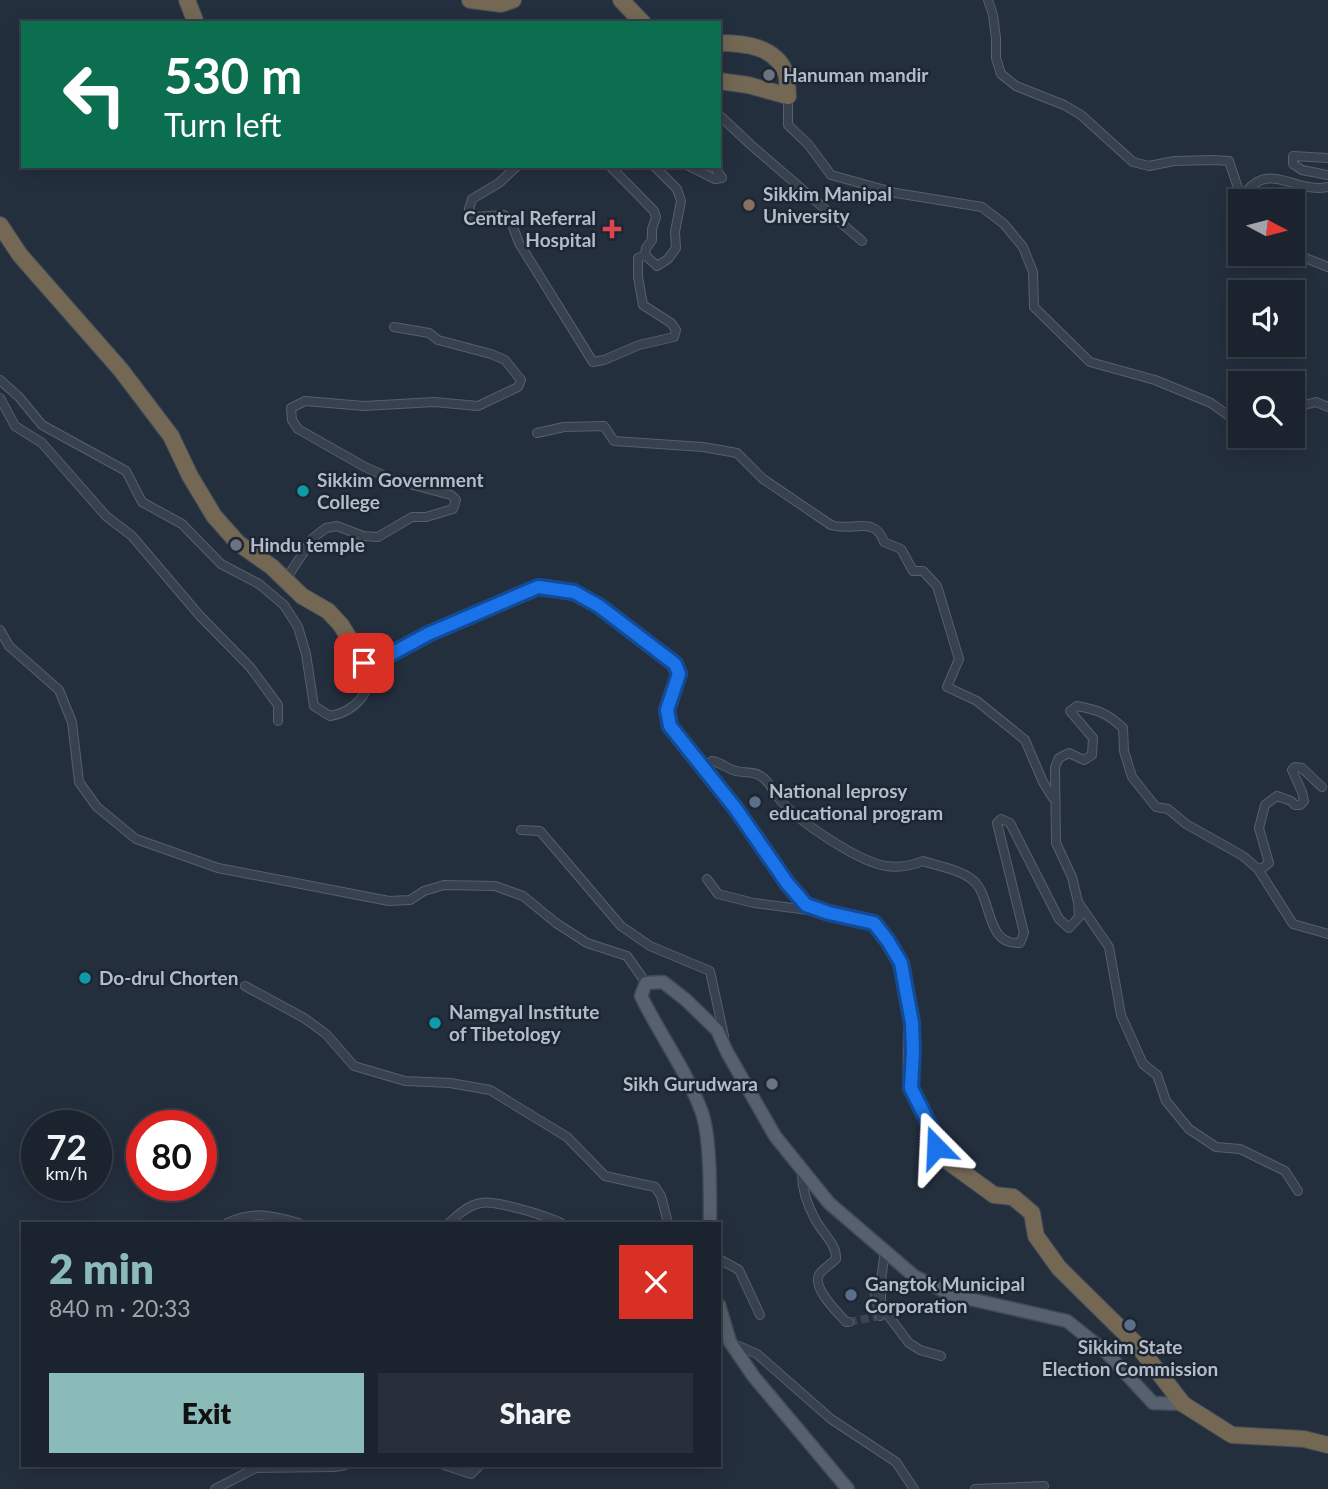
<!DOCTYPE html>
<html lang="en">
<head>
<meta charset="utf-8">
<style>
	:root { --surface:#1b232e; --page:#282f3a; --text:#f1f3f6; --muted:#a0a4aa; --line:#39404a; --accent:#8bbbb9 }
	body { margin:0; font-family:Lato,sans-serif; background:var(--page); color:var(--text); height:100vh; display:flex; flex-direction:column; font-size:26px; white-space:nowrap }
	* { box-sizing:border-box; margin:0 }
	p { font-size:23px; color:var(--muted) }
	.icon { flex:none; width:38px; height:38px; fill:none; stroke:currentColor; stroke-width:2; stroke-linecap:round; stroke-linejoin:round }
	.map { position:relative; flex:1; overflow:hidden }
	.panel { position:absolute; left:21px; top:1222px; width:700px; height:245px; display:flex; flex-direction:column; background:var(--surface); border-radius:0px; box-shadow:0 4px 18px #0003,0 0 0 2px var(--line) }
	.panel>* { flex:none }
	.hud { position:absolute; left:21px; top:21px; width:700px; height:147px; border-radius:0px; box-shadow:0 4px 18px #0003,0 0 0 2px var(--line); background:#0b6e4f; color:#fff; overflow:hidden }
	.needle { width:46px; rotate:97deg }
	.controls { position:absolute; left:1228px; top:189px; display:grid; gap:14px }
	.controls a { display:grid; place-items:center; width:77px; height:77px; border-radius:0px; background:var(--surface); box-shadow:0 4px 18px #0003,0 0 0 2px var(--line); font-size:35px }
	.speed { position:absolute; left:21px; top:1110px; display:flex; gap:14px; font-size:35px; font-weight:700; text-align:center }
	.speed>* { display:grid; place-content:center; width:91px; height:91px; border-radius:50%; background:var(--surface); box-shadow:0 4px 18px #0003,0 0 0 2px var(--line); line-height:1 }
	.speed small { font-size:18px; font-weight:400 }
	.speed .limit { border:10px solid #d22; background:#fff; color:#111 }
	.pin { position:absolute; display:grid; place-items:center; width:60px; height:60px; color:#fff; margin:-30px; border-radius:14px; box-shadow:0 4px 10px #0006 }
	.me { position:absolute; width:77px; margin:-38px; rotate:339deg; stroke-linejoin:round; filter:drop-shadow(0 0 5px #0008) }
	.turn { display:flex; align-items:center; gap:24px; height:147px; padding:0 28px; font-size:32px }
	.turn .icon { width:91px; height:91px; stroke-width:2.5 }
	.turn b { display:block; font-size:49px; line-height:60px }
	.round { display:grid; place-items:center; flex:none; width:74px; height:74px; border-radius:0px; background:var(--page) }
	.overview { display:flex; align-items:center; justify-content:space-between; height:119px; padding:0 28px }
	h1 { font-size:42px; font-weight:800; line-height:52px; color:var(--accent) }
	.cta { display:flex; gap:14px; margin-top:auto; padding:14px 28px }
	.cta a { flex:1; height:80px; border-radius:0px; background:var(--accent); color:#111; font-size:28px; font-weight:800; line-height:80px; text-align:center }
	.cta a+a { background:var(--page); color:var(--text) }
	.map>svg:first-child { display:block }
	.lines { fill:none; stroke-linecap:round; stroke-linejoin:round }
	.street-tunnel { stroke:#3a4453; stroke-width:8; stroke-dasharray:8 4; stroke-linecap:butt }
	.street-casing { stroke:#565f6c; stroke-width:10 }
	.primary-casing { stroke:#414a57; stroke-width:15 }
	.highway-casing { stroke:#434c59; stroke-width:18 }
	.street { stroke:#38414e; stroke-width:8 }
	.primary { stroke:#56606e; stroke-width:12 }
	.highway { stroke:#746855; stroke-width:16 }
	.route-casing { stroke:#114b97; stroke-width:18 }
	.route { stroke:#1a73e8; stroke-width:12 }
	.worship-dot { fill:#6b7280; stroke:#1d2633; stroke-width:2.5 }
	.education-dot { fill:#8d6e63; stroke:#1d2633; stroke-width:2.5 }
	.health-dot { fill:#e0444e; stroke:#1d2633; stroke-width:2.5 }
	.culture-dot { fill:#0f9aa8; stroke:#1d2633; stroke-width:2.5 }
	.service-dot { fill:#5c6f8a; stroke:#1d2633; stroke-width:2.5 }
	.labels { text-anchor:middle; stroke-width:5; stroke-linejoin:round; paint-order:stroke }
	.poi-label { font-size:19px; font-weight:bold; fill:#b4bcc9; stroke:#1d2633; text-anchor:start }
</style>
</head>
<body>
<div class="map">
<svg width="1328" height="1489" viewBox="0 0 1328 1489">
	<rect width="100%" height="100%" fill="#242f3e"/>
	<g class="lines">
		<!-- street-tunnel -->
		<polyline class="street-tunnel" points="849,1322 880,1316"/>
		<defs>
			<g id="street">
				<polyline points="988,0 993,15 996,38 996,58 1001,74 1016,86 1064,105 1081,115 1133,162 1149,166 1174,161 1214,160 1229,161 1241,197 1247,201"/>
				<polyline points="788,96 788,125 808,144 831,175 896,193 982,207 1004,224 1023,247 1033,272 1034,307 1090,362 1155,380 1211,403 1233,419 1241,421"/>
				<polyline points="719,115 751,145 862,241"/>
				<polyline points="1328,158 1293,156 1293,164 1302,170 1328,175"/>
				<polyline points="517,166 499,183 472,199 469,209 474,217 504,215 510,219 519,243 593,362 604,360 639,345 674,337 676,330 671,323 643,305 638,277 638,258 645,255 646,248 652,240 652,229 656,217 654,211 610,166"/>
				<polyline points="689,166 715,179 722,178 714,166"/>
				<path d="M1250 201 1246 192C1270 161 1297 194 1328 187"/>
				<polyline points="1293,253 1328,267"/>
				<polyline points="645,255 657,266 668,259 676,248 675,232 681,201 677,189 654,166"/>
				<path d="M0 380 19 397 42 425 126 471 142 502 182 524 221 564 259 584 284 605 298 627 306 654 314 706 330 716C360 711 368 689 379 664"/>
				<polyline points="0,398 15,426 42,443 106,516 132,536 200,616 250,667 278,705 278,721"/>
				<polyline points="1293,408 1316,402 1328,407"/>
				<path d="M537 433 564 427 604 426 614 441 703 447 737 453 763 479 831 525C853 532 875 515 884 542L901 549 913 571H923L937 586 959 659 947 687 977 701 1025 740 1043 782 1053 798"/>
				<polyline points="286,579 313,538 326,528 337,526 363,536 378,537 412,517 426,517 453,509 456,500 451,495 394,480 365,467 298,429 292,420 291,408 305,401 364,406 434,402 478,406 518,387 521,380 505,360 491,354 438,340 429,333 394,327"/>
				<polyline points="0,630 9,646 59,690 72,722 79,782 97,807 136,839 218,868 389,901 410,900 424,891 444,885 495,886 523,896 556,923 587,943 627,956 646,983"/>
				<path d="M705 768 712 761C723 763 727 769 736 771 744 773 755 771 762 777 770 782 775 795 782 802 801 823 859 862 886 866 899 868 911 866 923 861 937 866 958 869 970 878 994 893 983 946 1020 943L1024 933 997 823 1001 819 1010 823 1059 919 1069 928 1079 917 1078 902 1072 877 1056 843 1055 767 1059 758 1069 753 1084 760 1092 755 1093 738 1070 711 1077 706C1098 710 1107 713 1123 728L1124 751 1132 777 1156 807 1168 809 1186 824 1243 856 1258 869 1293 924 1328 934"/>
				<polyline points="521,830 540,831 621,926 650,946 710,971 724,1036"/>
				<polyline points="1258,869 1264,867 1269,863 1259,828 1265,805 1277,796 1291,801 1295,805 1300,805 1304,801 1302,792 1292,770 1295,767 1302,768 1322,787"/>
				<polyline points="707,879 718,894 754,903 808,910"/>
				<polyline points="1078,902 1109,947 1121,1015 1143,1064 1157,1075 1166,1101 1189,1129 1216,1147 1240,1149 1285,1171 1298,1191"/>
				<polyline points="245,986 304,1018 326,1034 354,1066 405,1081 450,1083 490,1090 567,1137 605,1176 655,1187 661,1196 668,1223"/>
				<path d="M802 1170C801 1186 807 1204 815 1219 822 1233 837 1244 836 1259 831 1264 822 1269 819 1275 812 1288 838 1313 846 1322H849"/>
				<path d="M227 1223C254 1210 271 1216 299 1223"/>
				<path d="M449 1223C458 1215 468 1205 481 1203 495 1200 548 1216 561 1223"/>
				<polyline points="885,1251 881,1280 881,1306 909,1343 920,1350 941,1356"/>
				<polyline points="719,1259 739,1270 760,1315"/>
				<polyline points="880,1316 873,1285 881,1280"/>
				<polyline points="732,1343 757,1354 831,1419 896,1462 914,1489"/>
				<polyline points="444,1465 471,1474 480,1465"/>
				<polyline points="215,1489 256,1468 335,1467 345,1465"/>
				<polyline points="975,1489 1044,1486"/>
			</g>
			<g id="primary">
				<path d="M710 1223C710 1195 711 1135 701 1110 686 1070 660 1035 641 996L646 983 663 982 686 1000 717 1030 727 1052 775 1136 829 1203 914 1276 952 1295 1067 1321 1106 1352 1153 1403 1183 1404"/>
				<polyline points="719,1305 730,1342 754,1377 848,1489"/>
			</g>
			<g id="highway">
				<polyline points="187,0 196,23"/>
				<polyline points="470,0 501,4 513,0"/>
				<polyline points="621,0 643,23"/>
				<path d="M719 43C744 43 776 46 786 74 788 80 787 90 788 96L748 85 719 81"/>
				<polyline points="0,225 20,255 121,370 171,436 190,476 214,516 238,543 272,567 302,596 328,611 341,625 364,663 371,665 428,634 538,587 574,592 599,606 675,664 679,674 667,710 670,726 736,809 787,883 806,905 829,913 874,923 888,941 901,963 912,1023 911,1088 933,1132 936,1147 950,1163 994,1195 1013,1197 1032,1213 1036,1236 1059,1268 1138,1346 1183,1404 1232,1435 1304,1439 1328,1445"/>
			</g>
		</defs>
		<!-- street casing -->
		<use href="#street" class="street-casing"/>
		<!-- primary casing -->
		<use href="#primary" class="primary-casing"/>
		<!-- highway casing -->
		<use href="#highway" class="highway-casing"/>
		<!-- street -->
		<use href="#street" class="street"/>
		<!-- primary -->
		<use href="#primary" class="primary"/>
		<!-- highway -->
		<use href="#highway" class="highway"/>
	</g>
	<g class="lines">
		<defs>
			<polyline id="route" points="364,663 371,665 428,634 538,587 574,592 599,606 675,664 679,674 667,710 670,726 736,809 787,883 806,905 829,913 874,923 888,941 901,963 912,1023 913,1051 911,1088 933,1132 936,1147"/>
		</defs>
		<!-- route casing -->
		<use href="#route" class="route-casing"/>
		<!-- route -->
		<use href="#route" class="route"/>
	</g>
	<!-- markers -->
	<g class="worship-dot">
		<circle cx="769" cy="75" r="7"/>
		<circle cx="236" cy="545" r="7"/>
		<circle cx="772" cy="1084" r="7"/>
	</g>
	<circle class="education-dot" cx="749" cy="205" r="7"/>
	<path class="health-dot" d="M608.5 218.5h7v7h7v7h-7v7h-7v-7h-7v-7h7z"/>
	<g class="culture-dot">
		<circle cx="303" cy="491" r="7"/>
		<circle cx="85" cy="978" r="7"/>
		<circle cx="435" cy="1023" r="7"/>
	</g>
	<g class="service-dot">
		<circle cx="755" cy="802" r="7"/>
		<circle cx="851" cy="1295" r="7"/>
		<circle cx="1130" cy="1325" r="7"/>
	</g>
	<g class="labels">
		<!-- poi labels -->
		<g class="poi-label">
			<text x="783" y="82">Hanuman mandir</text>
			<text x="763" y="201">Sikkim Manipal<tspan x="763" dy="22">University</tspan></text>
			<text x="596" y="225" text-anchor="end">Central Referral<tspan x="596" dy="22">Hospital</tspan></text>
			<text x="317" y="487">Sikkim Government<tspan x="317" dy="22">College</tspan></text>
			<text x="250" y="552">Hindu temple</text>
			<text x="769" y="798">National leprosy<tspan x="769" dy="22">educational program</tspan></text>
			<text x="99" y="985">Do-drul Chorten</text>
			<text x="449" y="1019">Namgyal Institute<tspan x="449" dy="22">of Tibetology</tspan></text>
			<text x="758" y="1091" text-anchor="end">Sikh Gurudwara</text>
			<text x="865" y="1291">Gangtok Municipal<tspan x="865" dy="22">Corporation</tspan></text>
			<text x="1130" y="1354" text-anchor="middle">Sikkim State<tspan x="1130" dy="22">Election Commission</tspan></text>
		</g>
	</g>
</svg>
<div class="controls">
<a><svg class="needle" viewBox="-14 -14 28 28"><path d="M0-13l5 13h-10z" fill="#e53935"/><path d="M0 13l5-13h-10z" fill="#a0a4aa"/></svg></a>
<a><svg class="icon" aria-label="sound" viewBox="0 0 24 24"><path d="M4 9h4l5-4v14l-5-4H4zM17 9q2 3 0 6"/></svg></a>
<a><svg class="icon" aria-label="search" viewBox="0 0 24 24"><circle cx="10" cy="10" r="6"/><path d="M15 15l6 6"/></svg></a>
</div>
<div class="speed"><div>72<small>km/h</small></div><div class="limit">80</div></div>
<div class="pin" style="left:364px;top:663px;background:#d93025"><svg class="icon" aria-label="arrive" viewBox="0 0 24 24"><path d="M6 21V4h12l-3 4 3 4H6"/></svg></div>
<svg class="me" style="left:936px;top:1147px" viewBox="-20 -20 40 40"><path d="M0-17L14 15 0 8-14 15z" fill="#1a73e8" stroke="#fff" stroke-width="4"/></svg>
<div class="hud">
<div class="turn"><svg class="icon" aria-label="left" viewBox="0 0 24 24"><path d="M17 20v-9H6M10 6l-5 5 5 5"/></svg><div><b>530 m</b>Turn left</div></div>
</div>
<section class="panel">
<div class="overview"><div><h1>2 min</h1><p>840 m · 20:33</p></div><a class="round" style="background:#d93025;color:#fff"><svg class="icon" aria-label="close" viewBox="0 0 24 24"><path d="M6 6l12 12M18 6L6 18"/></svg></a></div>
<div class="cta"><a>Exit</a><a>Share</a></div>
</section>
</div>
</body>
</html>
